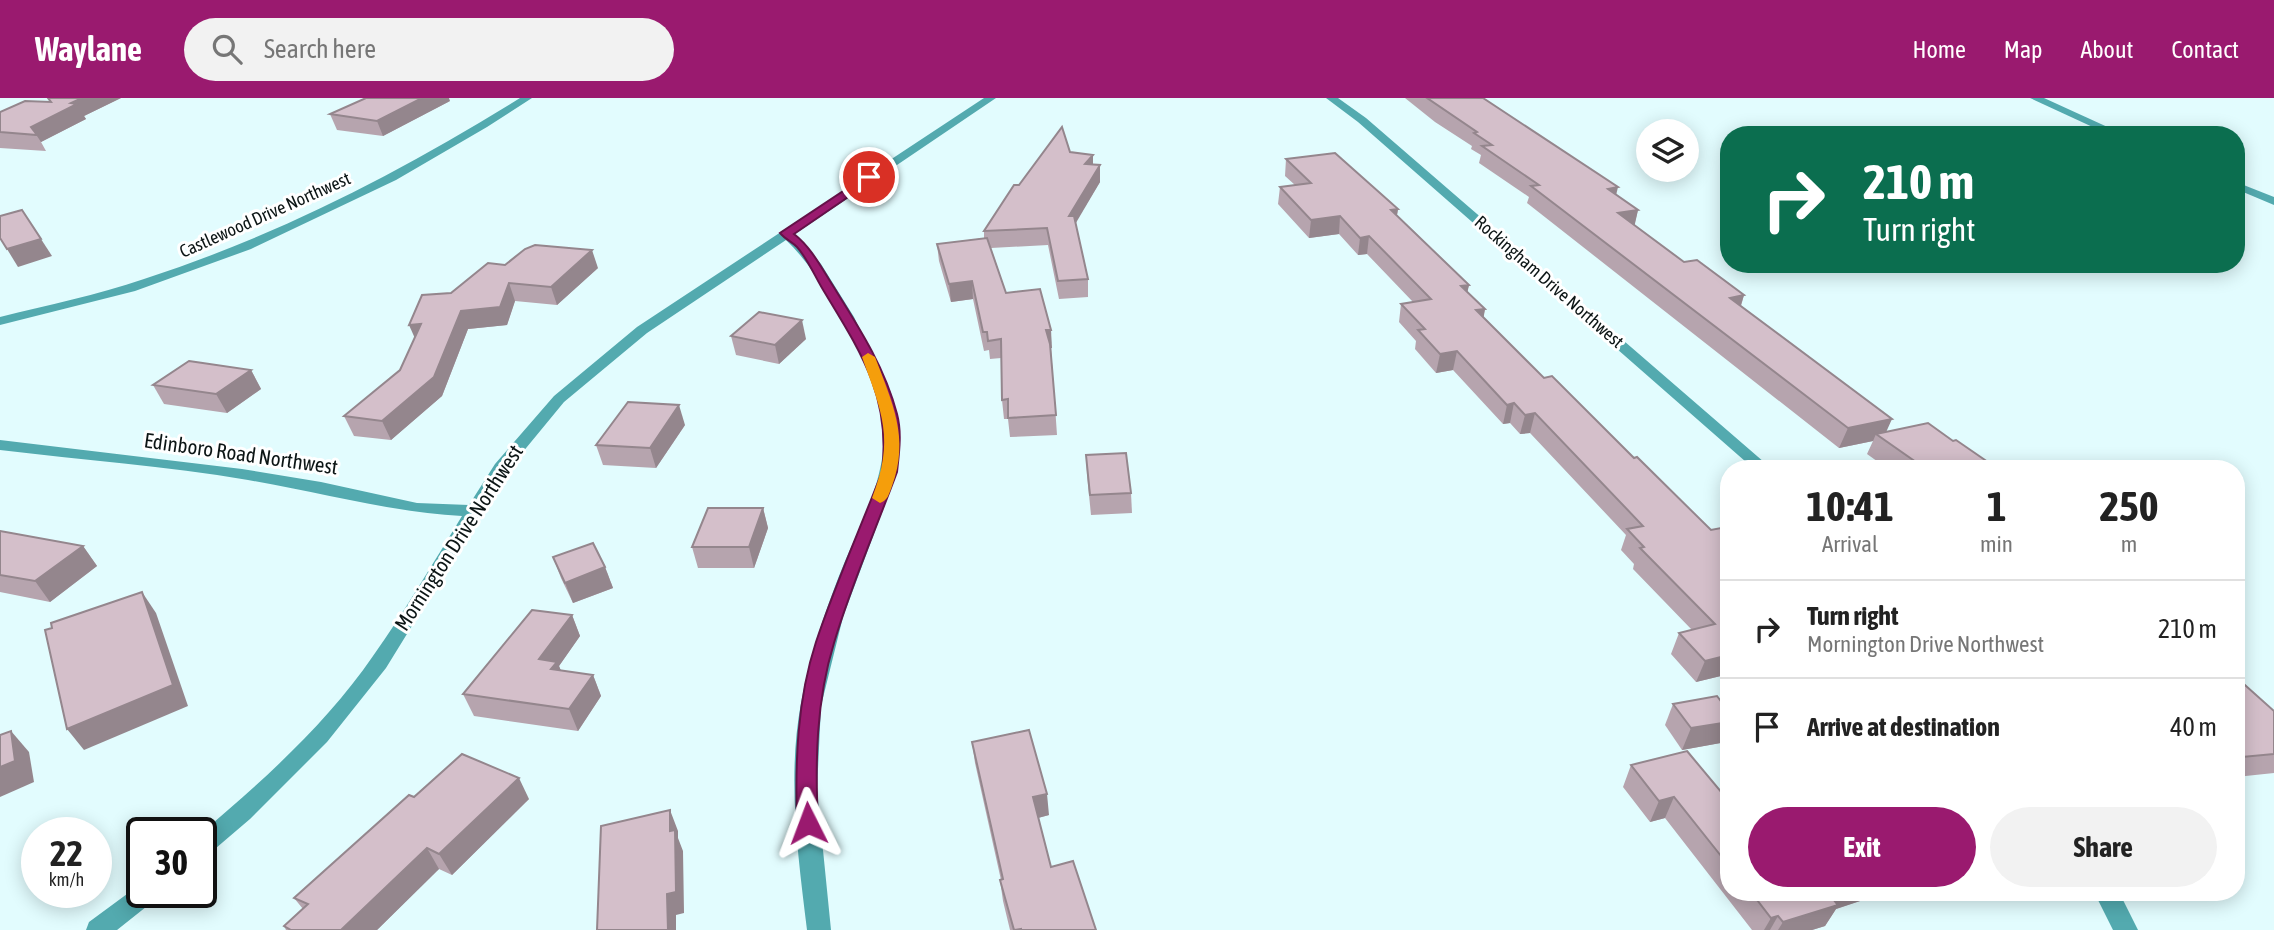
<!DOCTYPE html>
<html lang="en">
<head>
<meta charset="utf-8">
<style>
	:root { --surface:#fff; --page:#f2f2f2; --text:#222; --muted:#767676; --line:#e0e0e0; --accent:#9a1a6f }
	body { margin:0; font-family:"Asap Condensed",sans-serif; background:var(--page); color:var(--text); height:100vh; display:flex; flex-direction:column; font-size:26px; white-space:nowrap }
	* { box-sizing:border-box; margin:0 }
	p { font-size:23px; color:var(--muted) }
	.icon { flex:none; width:38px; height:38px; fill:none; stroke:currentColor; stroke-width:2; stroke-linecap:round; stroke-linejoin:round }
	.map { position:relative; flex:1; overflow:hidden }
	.sheet { position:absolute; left:1720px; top:362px; width:525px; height:441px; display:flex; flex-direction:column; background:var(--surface); border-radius:28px; box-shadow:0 4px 18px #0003 }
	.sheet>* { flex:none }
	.hud { position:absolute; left:1720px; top:28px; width:525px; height:147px; border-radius:28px; box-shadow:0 4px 18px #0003; background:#0b6e4f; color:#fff; overflow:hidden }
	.controls { position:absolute; left:1636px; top:21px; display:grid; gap:14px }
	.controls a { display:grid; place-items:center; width:63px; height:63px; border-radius:50%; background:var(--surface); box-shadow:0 4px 18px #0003; font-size:35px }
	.speed { position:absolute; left:21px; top:719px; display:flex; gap:14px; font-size:35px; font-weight:700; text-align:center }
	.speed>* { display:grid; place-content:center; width:91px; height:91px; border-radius:50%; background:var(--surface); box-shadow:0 4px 18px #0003; line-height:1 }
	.speed small { font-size:18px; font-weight:400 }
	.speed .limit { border:4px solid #111; border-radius:10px; background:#fff; color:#111 }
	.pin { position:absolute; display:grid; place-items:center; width:60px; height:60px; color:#fff; margin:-30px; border:4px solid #fff; border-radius:50%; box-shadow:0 2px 7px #0007 }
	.me { position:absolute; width:77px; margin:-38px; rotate:357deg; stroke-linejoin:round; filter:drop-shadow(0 0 5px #0008) }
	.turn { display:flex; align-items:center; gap:24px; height:147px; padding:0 28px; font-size:32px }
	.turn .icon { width:91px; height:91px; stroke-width:2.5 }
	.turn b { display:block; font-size:49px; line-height:60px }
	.eta { display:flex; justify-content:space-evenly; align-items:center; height:119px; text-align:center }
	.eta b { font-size:42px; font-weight:700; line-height:49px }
	.button { display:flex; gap:14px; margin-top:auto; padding:14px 28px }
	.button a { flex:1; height:80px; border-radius:42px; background:var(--accent); color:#fff; font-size:28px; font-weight:700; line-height:80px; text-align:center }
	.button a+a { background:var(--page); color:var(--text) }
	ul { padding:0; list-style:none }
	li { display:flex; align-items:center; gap:21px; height:98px; padding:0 28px; border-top:2px solid var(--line) }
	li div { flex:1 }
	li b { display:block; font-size:26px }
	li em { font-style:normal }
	header { display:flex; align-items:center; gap:42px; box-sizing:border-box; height:98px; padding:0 35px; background:var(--accent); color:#fff }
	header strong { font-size:33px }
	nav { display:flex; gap:38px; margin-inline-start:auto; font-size:24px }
	.search { width:490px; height:63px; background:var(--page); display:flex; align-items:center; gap:18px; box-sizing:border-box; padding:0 24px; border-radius:38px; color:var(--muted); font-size:26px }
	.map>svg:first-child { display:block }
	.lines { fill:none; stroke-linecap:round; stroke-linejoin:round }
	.minor { fill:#53aaaf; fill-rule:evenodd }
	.wall { fill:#b6a4ae }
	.shaded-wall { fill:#94868d }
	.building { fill:#d4bfca; stroke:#94868d; stroke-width:2 }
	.route { fill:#9a1a6f; stroke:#641148; stroke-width:2 }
	.slow { fill:#f59e0b }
	.labels { text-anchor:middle; stroke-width:6; stroke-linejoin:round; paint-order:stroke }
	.far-street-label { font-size:18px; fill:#0c1515; stroke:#fff }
	.street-label { font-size:21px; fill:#0c1515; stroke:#fff }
</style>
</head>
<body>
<header>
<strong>Waylane</strong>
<div class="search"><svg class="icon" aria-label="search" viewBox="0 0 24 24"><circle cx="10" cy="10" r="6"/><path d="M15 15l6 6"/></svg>Search here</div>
<nav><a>Home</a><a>Map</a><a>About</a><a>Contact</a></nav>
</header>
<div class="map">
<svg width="2274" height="832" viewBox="0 0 2274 832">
	<rect width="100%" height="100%" fill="#e2fcfe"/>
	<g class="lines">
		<!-- minor -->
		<g class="minor">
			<path d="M520 0H532L487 29 396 82 251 151 135 193 0 227V219C48 207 97 197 144 181 277 138 401 74 520 0Z"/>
			<path d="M984 0H996L795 136 821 166 854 219 891 295 900 330 897 374 843 519 821 608 817 692 831 832H807C798 757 787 680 801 605 809 561 823 519 839 478 858 429 890 377 883 322 880 294 864 264 851 238 833 204 814 169 786 142L647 235 564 304 508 372 386 570 327 644 250 721 209 756 201 759V735C263 683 327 625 373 558 405 513 433 465 462 418 390 414 319 394 248 382 166 368 82 362 0 352V342L242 371 321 384 417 405 469 407 495 366 554 298 637 229Z"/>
			<polygon points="1326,0 1338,0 1366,20 1772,371 1754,371 1358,24"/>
			<polygon points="2030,0 2044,0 2125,37 2110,37"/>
			<polygon points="2236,84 2274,99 2274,107 2236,91"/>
			<polygon points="142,785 142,794 159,794 156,801 117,832 86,832 89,824"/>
			<polygon points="2094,794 2119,794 2138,832 2113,832"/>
		</g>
	</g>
	<!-- wall -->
	<g class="wall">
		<polygon points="48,0 121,0 84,18 86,21 41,44 46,53 0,50 0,14 51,4"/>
		<polygon points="1405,0 1483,0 1638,112 1634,128 1684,164 1744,197 1741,208 1886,334 1953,343 1998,371 1888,371 1867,356 1873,343 1839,350 1527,105 1529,99 1479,65 1481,57 1471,51 1472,48 1435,24"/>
		<polygon points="450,3 383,38 337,32 330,16"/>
		<polygon points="1070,54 1093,57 1093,66 1100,84 1075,125 1088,181 1088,199 1059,201 1048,147 991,150 1006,195 1052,250 1051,250 1057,337 1010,339 1008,321 1004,321 1002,302 1001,260 990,261 989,252 984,253 973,201 951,204 939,163 937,146 984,140 984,133 1019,87"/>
		<polygon points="1286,61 1398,111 1397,117 1469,187 1467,194 1485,211 1483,220 1544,280 1711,432 1729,438 1729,576 1696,584 1671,556 1679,535 1692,532 1633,471 1634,466 1621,452 1626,437 1530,335 1520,336 1510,325 1503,326 1453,272 1436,275 1415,251 1416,243 1399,224 1401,206 1413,204 1367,156 1358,157 1339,136 1309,140 1278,106 1280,89 1295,87 1285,78"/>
		<polygon points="505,167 598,170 557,207 515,203 507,227 468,231 442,298 391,342 354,338 344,318 400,272 451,195"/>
		<polygon points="731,238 806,241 779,266 736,257"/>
		<polygon points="251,272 261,291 227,315 164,306 153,287"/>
		<polygon points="685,327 656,370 603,367 596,347"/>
		<polygon points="1086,357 1131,395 1132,415 1091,417 1087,377"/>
		<polygon points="763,410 768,430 754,470 698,470 692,449"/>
		<polygon points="0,433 83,448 97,468 50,504 0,494"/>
		<polygon points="553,459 605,469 613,490 573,505 561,480"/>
		<polygon points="572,517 580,538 559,568 561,573 593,577 601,598 578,633 474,618 463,596"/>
		<polygon points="2236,579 2274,613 2274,675 2236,679"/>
		<polygon points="1673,606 1729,614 1729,638 1726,644 1682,652 1665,627"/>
		<polygon points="972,644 1049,717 1038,720 1051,769 1096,832 1010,832 1003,803 1000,782 1001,782 975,665"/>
		<polygon points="1631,667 1727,701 1729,700 1729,794 1878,794 1875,798 1836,811 1825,828 1812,832 1752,832 1665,720 1650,724 1623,689"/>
		<polygon points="414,699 529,701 452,777 439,771 377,832 286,832 284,828 303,811 294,800"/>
	</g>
	<!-- shaded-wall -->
	<g class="shaded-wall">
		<polygon points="82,0 121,0 84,18 86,21 41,44 31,29"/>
		<polygon points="422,0 449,0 450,3 383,38 377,23"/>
		<polygon points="1093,57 1093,73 1085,66"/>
		<polygon points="1100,67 1100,84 1070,135 1069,118"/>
		<polygon points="1618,89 1614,106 1608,91"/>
		<polygon points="1398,111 1395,128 1391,112"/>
		<polygon points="1638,112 1634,130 1618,115"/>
		<polygon points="1340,118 1339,136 1309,140 1311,122"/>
		<polygon points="1369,138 1367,156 1358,157 1360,140"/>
		<polygon points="41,141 52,158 18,169 7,151"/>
		<polygon points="592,152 598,170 557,207 551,189"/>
		<polygon points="972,183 973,201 951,204 949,186"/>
		<polygon points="509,185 515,203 507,227 468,231 442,298 391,342 382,323 461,213"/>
		<polygon points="1469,187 1465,205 1461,188"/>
		<polygon points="1744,197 1738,216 1730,200"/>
		<polygon points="1485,211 1482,229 1476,212"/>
		<polygon points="802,222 806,241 779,266 775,247"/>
		<polygon points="421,226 417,245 409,227"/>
		<polygon points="1046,232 1051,232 1052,250 1047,251"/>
		<polygon points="1457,253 1453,272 1436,275 1440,256"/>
		<polygon points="251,272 261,291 227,315 216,296"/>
		<polygon points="1514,305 1510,325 1503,326 1507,307"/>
		<polygon points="679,307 685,327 656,370 650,350"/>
		<polygon points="1535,315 1530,335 1520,336 1525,317"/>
		<polygon points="1892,321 1883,341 1876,336 1873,343 1839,350 1848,330"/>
		<polygon points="763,410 768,430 754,470 749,449"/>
		<polygon points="83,448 97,468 50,504 35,483"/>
		<polygon points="605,469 613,490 573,505 565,485"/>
		<polygon points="142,494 156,515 188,608 84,652 67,631"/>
		<polygon points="572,517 580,538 559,568 566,585 539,561"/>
		<polygon points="1729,557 1729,576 1696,584 1705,563"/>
		<polygon points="593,577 601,598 578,633 569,611"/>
		<polygon points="1729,624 1729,638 1726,644 1682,652 1691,630"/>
		<polygon points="11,633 29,654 34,684 0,699 0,669"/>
		<polygon points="519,680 529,701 452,777 439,756"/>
		<polygon points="1047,696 1049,717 1034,721 1033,699"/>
		<polygon points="1674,699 1665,720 1650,724 1659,703"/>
		<polygon points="670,712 678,733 678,740 683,753 684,815 676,817 676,832 668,832 667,796 670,733"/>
		<polygon points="427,750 439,771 377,832 341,832"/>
		<polygon points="1833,794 1878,794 1875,798 1836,811 1825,828 1812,832 1778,832 1783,824"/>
		<polygon points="1778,818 1770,832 1764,832 1771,820"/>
	</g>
	<!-- building -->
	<g class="building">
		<polygon points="48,0 82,0 71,5 77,6 31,29 37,37 0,34 0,14 25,3 51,4"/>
		<polygon points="366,0 422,0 377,23 330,16"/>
		<polygon points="1427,0 1483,0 1618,89 1608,91 1638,112 1618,115 1684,164 1697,162 1744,197 1730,200 1892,321 1848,330 1531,88 1539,87 1482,48 1492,47 1474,35 1477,34"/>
		<polygon points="1062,29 1070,54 1093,57 1085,66 1100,67 1069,118 1074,118 1088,181 1058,183 1047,130 984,133 1014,87 1019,87"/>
		<polygon points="1335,55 1398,111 1391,112 1469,187 1461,188 1485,211 1476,212 1544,280 1552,278 1634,360 1637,359 1711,432 1721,430 1729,438 1729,557 1705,563 1679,535 1715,526 1640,450 1644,449 1627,431 1643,428 1535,315 1525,317 1514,305 1507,307 1457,253 1440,256 1418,232 1425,231 1401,206 1431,201 1369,138 1360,140 1340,118 1311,122 1280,89 1311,85 1286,61"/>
		<polygon points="22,112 41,141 7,151 0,140 0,118"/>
		<polygon points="987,140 1006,195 1040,191 1051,232 1046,232 1050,246 1056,317 1008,320 1008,301 1002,302 1001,241 988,243 987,234 983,234 972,183 949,186 937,146"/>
		<polygon points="535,147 592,152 551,189 509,185 500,209 461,213 434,279 382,323 344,318 400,272 421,226 409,227 422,197 451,195 488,165 505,167 525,151"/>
		<polygon points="759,214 802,222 775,247 731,238"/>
		<polygon points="189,263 251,272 216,296 153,287"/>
		<polygon points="628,304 679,307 650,350 596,347"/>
		<polygon points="1928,325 1953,343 1956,342 1998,371 1926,371 1876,336"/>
		<polygon points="1126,355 1131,395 1090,397 1086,357"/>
		<polygon points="708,410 763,410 749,449 692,449"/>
		<polygon points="0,433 83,448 35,483 0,477"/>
		<polygon points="593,445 605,469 565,485 553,459"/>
		<polygon points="142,494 173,587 67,631 45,532 52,530 51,525"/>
		<polygon points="532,512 572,517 539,561 557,564 551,571 593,577 569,611 463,596"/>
		<polygon points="2236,579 2274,613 2274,656 2242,659 2236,654"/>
		<polygon points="1717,598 1729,614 1729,624 1691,630 1673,606"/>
		<polygon points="1029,632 1047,696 1033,699 1051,769 1073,763 1096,832 1021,832 1021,831 1014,832 1000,782 1003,781 972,644"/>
		<polygon points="11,633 15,663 0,669 0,637"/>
		<polygon points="1687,653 1727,701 1729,700 1729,768 1674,699 1659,703 1631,667"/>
		<polygon points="462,656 519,680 439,756 427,750 341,832 291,832 284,828 308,806 294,800 409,697 414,699"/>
		<polygon points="670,712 670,733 675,732 676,794 667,796 668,832 597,832 601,728"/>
		<polygon points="1751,794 1834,794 1838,799 1833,801 1838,807 1783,824 1778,818 1771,820"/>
	</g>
	<!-- route -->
	<path class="route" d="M869 76 875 79 873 82 794 136C812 150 822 171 835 191 860 231 885 270 897 316 902 335 899 355 897 374 876 431 851 487 834 545 816 603 815 665 818 725L815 731 808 733 800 731 797 725C795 665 797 602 816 544 835 487 860 431 882 374 891 300 862 256 825 195 816 181 808 161 797 149 792 144 785 141 780 135Z"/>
	<!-- slow -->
	<path class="slow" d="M868 255 875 259C892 304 910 340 892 388 889 396 888 402 880 405L872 400C895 341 882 315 862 259Z"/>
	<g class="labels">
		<!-- far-street labels -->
		<g class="far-street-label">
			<text transform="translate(265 117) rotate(-24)" y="6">Castlewood Drive Northwest</text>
			<text transform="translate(1549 184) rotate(41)" y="6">Rockingham Drive Northwest</text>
		</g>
		<!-- street labels -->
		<g class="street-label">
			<text transform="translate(241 356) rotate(8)" y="7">Edinboro Road Northwest</text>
			<text transform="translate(459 440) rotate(-57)" y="7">Mornington Drive Northwest</text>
		</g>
	</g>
</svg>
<div class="controls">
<a><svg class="icon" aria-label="layers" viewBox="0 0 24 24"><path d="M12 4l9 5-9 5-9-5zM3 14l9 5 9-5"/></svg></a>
</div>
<div class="speed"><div>22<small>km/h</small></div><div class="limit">30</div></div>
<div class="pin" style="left:869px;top:79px;background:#d93025"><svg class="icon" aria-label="arrive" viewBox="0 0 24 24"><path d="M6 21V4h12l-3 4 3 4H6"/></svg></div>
<svg class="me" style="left:808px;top:725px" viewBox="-20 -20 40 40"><path d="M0-17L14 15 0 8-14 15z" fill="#9a1a6f" stroke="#fff" stroke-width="4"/></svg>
<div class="hud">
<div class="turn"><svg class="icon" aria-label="right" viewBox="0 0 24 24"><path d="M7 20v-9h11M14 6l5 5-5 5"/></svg><div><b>210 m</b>Turn right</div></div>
</div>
<section class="sheet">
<div class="eta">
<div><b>10:41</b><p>Arrival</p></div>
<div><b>1</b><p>min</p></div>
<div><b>250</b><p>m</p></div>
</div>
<ul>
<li><svg class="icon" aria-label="right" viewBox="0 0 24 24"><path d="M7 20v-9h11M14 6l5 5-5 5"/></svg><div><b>Turn right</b><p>Mornington Drive Northwest</p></div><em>210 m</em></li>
<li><svg class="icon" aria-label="arrive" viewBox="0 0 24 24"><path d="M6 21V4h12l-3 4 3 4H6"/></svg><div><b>Arrive at destination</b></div><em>40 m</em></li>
</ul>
<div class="button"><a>Exit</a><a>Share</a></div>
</section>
</div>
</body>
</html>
